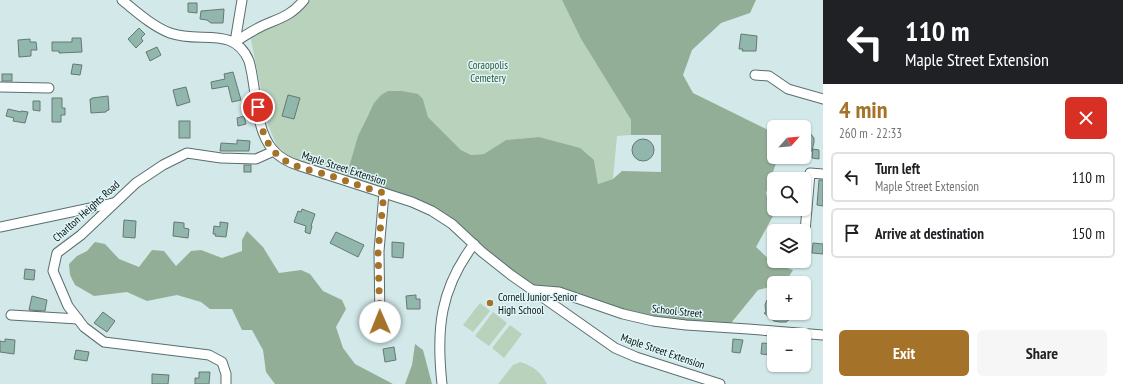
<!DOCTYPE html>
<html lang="en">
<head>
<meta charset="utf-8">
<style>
	:root { --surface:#fff; --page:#f6f6f6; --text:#202124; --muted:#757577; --line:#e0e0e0; --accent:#a47228 }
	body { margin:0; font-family:"PT Sans Narrow",sans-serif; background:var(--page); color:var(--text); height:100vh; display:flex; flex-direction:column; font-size:15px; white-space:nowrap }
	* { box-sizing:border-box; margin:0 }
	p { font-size:13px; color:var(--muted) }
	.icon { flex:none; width:22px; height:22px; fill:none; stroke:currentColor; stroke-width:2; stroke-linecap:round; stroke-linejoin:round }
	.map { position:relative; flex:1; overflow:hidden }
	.drawer { display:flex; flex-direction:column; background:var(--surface); width:300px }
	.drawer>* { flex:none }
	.top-card { background:#202124; color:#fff; overflow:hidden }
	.needle { width:26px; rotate:63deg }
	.controls { position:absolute; left:767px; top:120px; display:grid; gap:8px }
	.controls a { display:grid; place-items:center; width:44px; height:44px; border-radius:6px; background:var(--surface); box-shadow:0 1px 3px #0004; font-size:20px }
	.pin { position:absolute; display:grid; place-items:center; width:34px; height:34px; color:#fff; margin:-17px; border:2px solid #fff; border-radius:50%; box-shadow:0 1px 4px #0007 }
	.me { position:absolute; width:44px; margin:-22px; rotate:359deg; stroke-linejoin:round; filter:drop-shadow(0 0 3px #0008) }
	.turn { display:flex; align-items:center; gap:14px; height:84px; padding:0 16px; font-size:18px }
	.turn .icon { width:52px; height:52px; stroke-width:2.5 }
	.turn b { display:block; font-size:28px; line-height:34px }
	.round { display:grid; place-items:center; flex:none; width:42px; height:42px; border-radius:6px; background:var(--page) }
	.head { display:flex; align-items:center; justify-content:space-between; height:68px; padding:0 16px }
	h1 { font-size:24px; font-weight:600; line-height:30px; color:var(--accent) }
	.action { display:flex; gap:8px; margin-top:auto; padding:8px 16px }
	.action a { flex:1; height:46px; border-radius:6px; background:var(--accent); color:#fff; font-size:16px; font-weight:600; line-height:46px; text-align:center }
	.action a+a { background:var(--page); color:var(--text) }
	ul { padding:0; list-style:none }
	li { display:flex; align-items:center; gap:12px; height:50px; margin:0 8px 6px; padding:0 8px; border:2px solid var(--line); border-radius:6px }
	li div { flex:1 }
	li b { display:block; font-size:15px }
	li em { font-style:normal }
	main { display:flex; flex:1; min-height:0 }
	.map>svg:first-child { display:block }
	.green { fill:#b8d2bc }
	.forest { fill:#93ae97 }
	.building { fill:#91b7ac; stroke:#667873 }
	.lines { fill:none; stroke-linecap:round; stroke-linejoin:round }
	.minor-casing { stroke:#5a6e6f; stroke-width:11 }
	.minor { stroke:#fff; stroke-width:9 }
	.route { stroke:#a47228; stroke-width:7; stroke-dasharray:0 12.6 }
	.poi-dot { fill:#a47228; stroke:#dff5f7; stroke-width:1.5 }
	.labels { text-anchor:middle; stroke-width:3; stroke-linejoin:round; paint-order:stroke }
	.park-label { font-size:11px; fill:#2c5736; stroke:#dff5f7 }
	.street-label { font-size:11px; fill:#0a1212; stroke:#dff5f7 }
	.poi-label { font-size:11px; fill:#0a1212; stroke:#dff5f7; text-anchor:start }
</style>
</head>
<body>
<main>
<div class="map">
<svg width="823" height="384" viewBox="0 0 823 384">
	<rect width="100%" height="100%" fill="#d2e8e9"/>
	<!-- green -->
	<g class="green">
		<path d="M310 0H562L581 39 631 120V135L617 136 613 179 598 184 594 160 560 143 539 137 506 140 484 154 471 155 461 150 428 117 423 99 381 95C362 118 355 148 347 176L299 161 289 156 277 146 268 125 251 40C254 30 282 24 292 18 299 14 305 7 310 0Z"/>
		<polygon points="480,303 490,311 473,332 463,325"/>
		<polygon points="493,312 507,323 489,346 475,336"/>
		<polygon points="510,325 522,334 504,358 492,348"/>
		<path d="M520 362C533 366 541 372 547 384H498L513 365Z"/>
	</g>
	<!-- forest -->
	<g class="forest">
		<polygon points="562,0 756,0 750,13 721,23 692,50 683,75 693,93 774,133 774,157 778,157 766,193 773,216 756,247 774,264 793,270 785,283 774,283 774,286 758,290 727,328 668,323 570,295 533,290 440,215 345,181 358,136 374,103 381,95 388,91 402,91 418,94 423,99 428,117 461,150 471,155 484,154 506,140 539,137 580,148 594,160 598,184 613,179 622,171 661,172 661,135 631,135 631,120 581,39"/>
		<polygon points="247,231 263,247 279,273 301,270 310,274 323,291 342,300 346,309 336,327 343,348 355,364 393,384 275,384 266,372 263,350 252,330 242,330 232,309 210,309 201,302 177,295 147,301 127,292 94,296 75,285 70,275 69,264 77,256 87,251 95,242 105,244 119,259 139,267 152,250 164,251 176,266 191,251 201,250 222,258 242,251 242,240"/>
		<polygon points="415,344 423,350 432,384 405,384 412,365"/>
	</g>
	<!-- building -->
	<g class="building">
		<polygon points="188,3 197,3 197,13 188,12"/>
		<polygon points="224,9 223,23 211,23 207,20 200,19 201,11"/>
		<polygon points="139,28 145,34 141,38 143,41 136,48 128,39"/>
		<polygon points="741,34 757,36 756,51 742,51 743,49 739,49"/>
		<polygon points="72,38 81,38 82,52 59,53 59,51 52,51 52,42 72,42"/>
		<polygon points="30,39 30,42 36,42 37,50 31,50 31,56 19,57 18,40"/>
		<polygon points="157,47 161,55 150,61 146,52"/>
		<polygon points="73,64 82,65 80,75 71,74"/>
		<polygon points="233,72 241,100 232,102 228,86 212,89 211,82 225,79 224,74"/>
		<rect x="2" y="74" width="10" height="7"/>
		<polygon points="186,87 190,102 177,106 173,90"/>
		<polygon points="288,95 300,98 294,119 282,116"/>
		<polygon points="108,96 109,110 106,111 106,112 91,113 90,99 92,99 92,98"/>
		<polygon points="52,98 62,98 62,108 65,108 65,115 61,115 61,122 52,122"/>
		<polygon points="33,101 40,101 40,111 33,110"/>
		<polygon points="8,109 21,112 21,111 28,112 25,123 13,121 14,118 6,116"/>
		<polygon points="244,116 246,124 238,126 237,118"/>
		<rect x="179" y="121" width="11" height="17"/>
		<polygon points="804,130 809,132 814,138 814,142 812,151 804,152"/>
		<circle cx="643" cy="150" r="11"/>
		<polygon points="237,140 250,141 249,151 220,151 221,143 237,144"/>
		<polygon points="813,149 819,150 819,159 812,158"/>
		<rect x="244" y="165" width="7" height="7"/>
		<polygon points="819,180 823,180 823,206 817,205"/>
		<polygon points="302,209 315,214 311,226 312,226 310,234 305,232 306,226 294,222 298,211 301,212"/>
		<polygon points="124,220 136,221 135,238 123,237"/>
		<polygon points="174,222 184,223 184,228 189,229 188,238 173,236"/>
		<polygon points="220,222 228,223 226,237 215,236 216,234 213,234 214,226 220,227"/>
		<polygon points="336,232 364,245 358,257 330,243"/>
		<polygon points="392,242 404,243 403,258 392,257"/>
		<polygon points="813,243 823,244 823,254 812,253"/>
		<polygon points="25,269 35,270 34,280 24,279"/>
		<polygon points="774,293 774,313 795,313 791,318 786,322 780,322 774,321 764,313 766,313 765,305 767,300"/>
		<polygon points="416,295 416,299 420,299 420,309 407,309 406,296"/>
		<polygon points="32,296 47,300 45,311 29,310"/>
		<polygon points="103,312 115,321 107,332 94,323"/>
		<polygon points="5,339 15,340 14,354 0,352 0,341 5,342"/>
		<polygon points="733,339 743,340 740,353 732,352"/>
		<polygon points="762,343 773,344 772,355 761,354"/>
		<polygon points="394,347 396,360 385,362 383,349"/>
		<polygon points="76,350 89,352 87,361 74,359"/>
		<polygon points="199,372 210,372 209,384 195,384 195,378 199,378"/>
		<polygon points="152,374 169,375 168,384 152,384"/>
	</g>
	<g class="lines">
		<defs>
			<g id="minor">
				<path d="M122 0C137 12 152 26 170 33 200 44 234 25 249 61 257 88 254 128 273 150 280 158 290 163 300 166L412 202 432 211 452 224 482 252 511 275 615 348 636 357 720 384"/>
				<path d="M235 42C244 36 252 31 262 26 280 18 291 16 304 0"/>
				<polyline points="235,42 242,0"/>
				<polyline points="755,75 769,76 788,89 823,99"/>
				<polyline points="0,87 49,88"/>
				<polyline points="0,227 114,203"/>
				<polyline points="804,244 810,173 823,174"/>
				<polyline points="534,290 559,292 623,314 653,321 686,325 748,329 823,335"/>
				<polyline points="11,315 78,319"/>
				<polyline points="380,322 379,251 384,193"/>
				<polyline points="226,384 226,374 222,362 209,355 104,342 84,327 68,306 53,271 57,253 81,235 136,183 163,165 187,153 221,158 256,159 274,151"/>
				<path d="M442 384C436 329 440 289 474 244"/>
			</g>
		</defs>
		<!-- minor casing -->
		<use href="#minor" class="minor-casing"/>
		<!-- minor -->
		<use href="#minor" class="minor"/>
	</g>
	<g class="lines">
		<!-- route -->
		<path class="route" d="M258 107C260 122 263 138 273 150 286 167 312 170 331 176 349 182 366 188 384 193L378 251 380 322"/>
	</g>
	<!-- markers -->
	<circle class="poi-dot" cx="490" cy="303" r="4"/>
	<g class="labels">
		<!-- park labels -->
		<g class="park-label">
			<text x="488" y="69">Coraopolis<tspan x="488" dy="13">Cemetery</tspan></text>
		</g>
		<!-- street labels -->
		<g class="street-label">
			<text transform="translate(344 168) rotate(18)" y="4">Maple Street Extension</text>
			<text transform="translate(86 211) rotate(-42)" y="4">Charlton Heights Road</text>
			<text transform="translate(677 311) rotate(6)" y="4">School Street</text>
			<text transform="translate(663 351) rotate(19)" y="4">Maple Street Extension</text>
		</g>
		<!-- poi labels -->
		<g class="poi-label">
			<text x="498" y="301">Cornell Junior-Senior<tspan x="498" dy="13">High School</tspan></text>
		</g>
	</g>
</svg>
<div class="controls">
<a><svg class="needle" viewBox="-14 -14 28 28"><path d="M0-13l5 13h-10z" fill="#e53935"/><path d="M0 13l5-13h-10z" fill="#757577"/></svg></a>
<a><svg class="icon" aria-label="search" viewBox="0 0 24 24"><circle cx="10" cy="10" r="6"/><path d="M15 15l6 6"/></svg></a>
<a><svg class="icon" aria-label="layers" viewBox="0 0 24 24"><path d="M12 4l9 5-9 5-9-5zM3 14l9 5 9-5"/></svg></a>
<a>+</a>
<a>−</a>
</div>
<div class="pin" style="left:258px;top:107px;background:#d93025"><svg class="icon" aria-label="arrive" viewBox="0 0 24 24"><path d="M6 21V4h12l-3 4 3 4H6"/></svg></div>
<svg class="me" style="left:380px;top:322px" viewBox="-20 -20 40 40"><circle r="19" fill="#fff"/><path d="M0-13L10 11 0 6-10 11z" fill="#a47228"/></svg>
</div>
<section class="drawer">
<div class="top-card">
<div class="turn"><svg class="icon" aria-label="left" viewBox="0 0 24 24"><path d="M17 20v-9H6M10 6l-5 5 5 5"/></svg><div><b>110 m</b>Maple Street Extension</div></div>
</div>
<div class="head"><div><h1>4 min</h1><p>260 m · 22:33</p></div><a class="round" style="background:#d93025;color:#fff"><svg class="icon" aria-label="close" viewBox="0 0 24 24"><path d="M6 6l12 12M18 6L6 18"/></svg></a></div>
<ul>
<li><svg class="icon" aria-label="left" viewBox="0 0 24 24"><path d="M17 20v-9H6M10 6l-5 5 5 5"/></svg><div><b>Turn left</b><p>Maple Street Extension</p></div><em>110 m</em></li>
<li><svg class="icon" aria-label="arrive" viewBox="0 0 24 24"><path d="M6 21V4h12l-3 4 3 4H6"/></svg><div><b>Arrive at destination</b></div><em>150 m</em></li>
</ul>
<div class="action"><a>Exit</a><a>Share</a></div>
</section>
</main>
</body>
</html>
